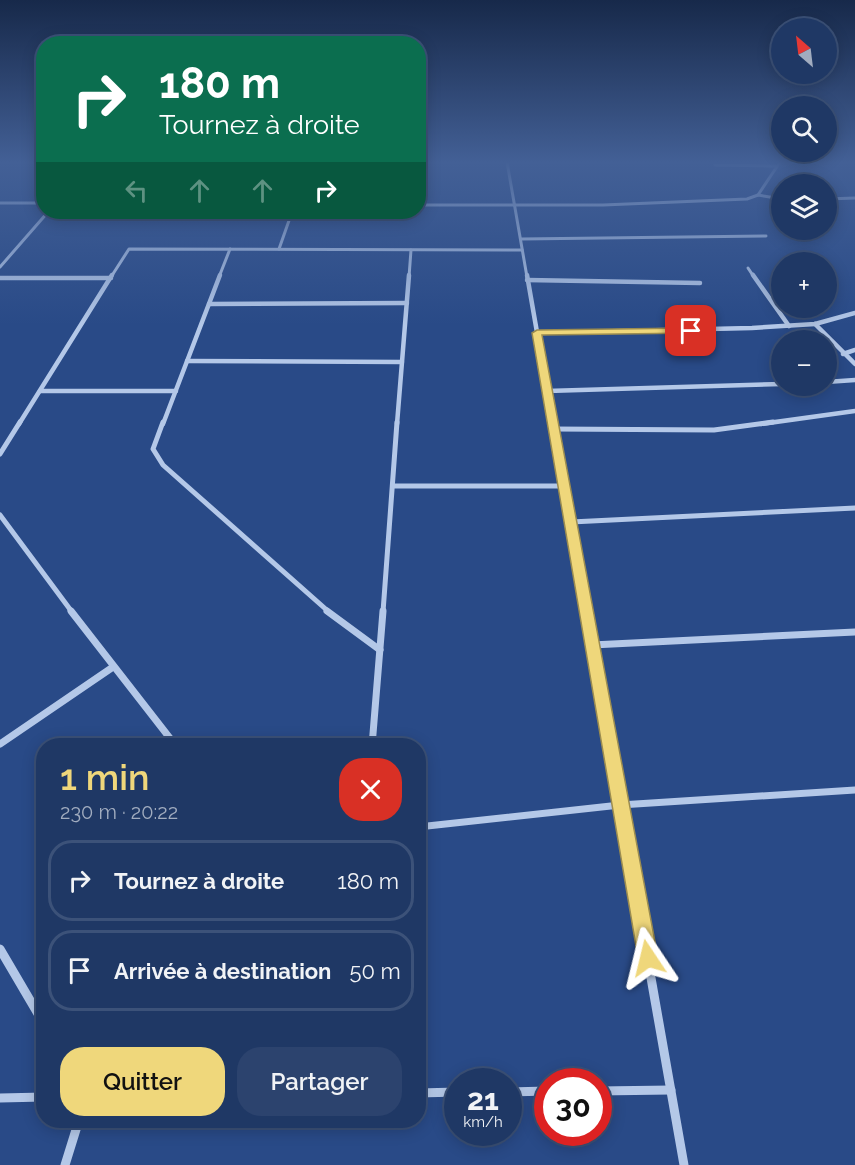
<!DOCTYPE html>
<html lang="fr">
<head>
<meta charset="utf-8">
<style>
	:root { --surface:#1f3865; --page:#2c436e; --text:#f1f3f6; --muted:#a1acbf; --line:#3c5279; --accent:#efd77b }
	body { margin:0; font-family:Raleway,sans-serif; background:var(--page); color:var(--text); height:100vh; display:flex; flex-direction:column; font-size:22px; white-space:nowrap }
	* { box-sizing:border-box; margin:0 }
	p { font-size:20px; color:var(--muted) }
	.icon { flex:none; width:33px; height:33px; fill:none; stroke:currentColor; stroke-width:2; stroke-linecap:round; stroke-linejoin:round }
	.map { position:relative; flex:1; overflow:hidden }
	.drawer { position:absolute; left:36px; top:738px; width:390px; height:390px; display:flex; flex-direction:column; background:var(--surface); border-radius:24px; box-shadow:0 3px 15px #0003,0 0 0 2px var(--line) }
	.drawer>* { flex:none }
	.hud { position:absolute; left:36px; top:36px; width:390px; height:183px; border-radius:24px; box-shadow:0 3px 15px #0003,0 0 0 2px var(--line); background:#0b6e4f; color:#fff; overflow:hidden }
	.needle { width:39px; rotate:332deg }
	.controls { position:absolute; left:771px; top:18px; display:grid; gap:12px }
	.controls a { display:grid; place-items:center; width:66px; height:66px; border-radius:50%; background:var(--surface); box-shadow:0 3px 15px #0003,0 0 0 2px var(--line); font-size:30px }
	.speed { position:absolute; left:444px; top:1068px; display:flex; gap:12px; font-size:30px; font-weight:700; text-align:center }
	.speed>* { display:grid; place-content:center; width:78px; height:78px; border-radius:50%; background:var(--surface); box-shadow:0 3px 15px #0003,0 0 0 2px var(--line); line-height:1 }
	.speed small { font-size:15px; font-weight:400 }
	.speed .limit { border:9px solid #d22; background:#fff; color:#111 }
	.pin { position:absolute; display:grid; place-items:center; width:51px; height:51px; color:#fff; margin:-26px; border-radius:12px; box-shadow:0 3px 9px #0006 }
	.me { position:absolute; width:66px; margin:-33px; rotate:350deg; stroke-linejoin:round; filter:drop-shadow(0 0 4px #0008) }
	.turn { display:flex; align-items:center; gap:21px; height:126px; padding:0 24px; font-size:27px }
	.turn .icon { width:78px; height:78px; stroke-width:2.5 }
	.turn b { display:block; font-size:42px; line-height:51px }
	.lanes { display:flex; align-items:center; height:57px; padding:0 24px; background:#0003; justify-content:center; gap:30px; direction:ltr }
	.lanes .off { opacity:.35 }
	.round { display:grid; place-items:center; flex:none; width:63px; height:63px; border-radius:24px; background:var(--page) }
	.overview { display:flex; align-items:center; justify-content:space-between; height:102px; padding:0 24px }
	h1 { font-size:36px; font-weight:600; line-height:45px; color:var(--accent) }
	.primary-button { display:flex; gap:12px; margin-top:auto; padding:12px 24px }
	.primary-button a { flex:1; height:69px; border-radius:24px; background:var(--accent); color:#111; font-size:24px; font-weight:600; line-height:69px; text-align:center }
	.primary-button a+a { background:var(--page); color:var(--text) }
	ul { padding:0; list-style:none }
	li { display:flex; align-items:center; gap:18px; height:81px; margin:0 12px 9px; padding:0 12px; border:3px solid var(--line); border-radius:24px }
	li div { flex:1 }
	li b { display:block; font-size:22px }
	li em { font-style:normal }
	.map>svg:first-child { display:block }
	.lines { fill:none; stroke-linecap:round; stroke-linejoin:round }
	.street-far4 { stroke:#b4c8e8; stroke-width:3 }
	.street-far3 { stroke:#b4c8e8; stroke-width:4.5 }
	.street-far2 { stroke:#b4c8e8; stroke-width:5 }
	.street-far1 { stroke:#b4c8e8; stroke-width:7 }
	.street { stroke:#b4c8e8; stroke-width:9 }
	.route { fill:#efd77b; stroke:#9b8c50; stroke-width:1.5 }
</style>
</head>
<body>
<div class="map">
<svg width="855" height="1165" viewBox="0 0 855 1165">
	<rect width="100%" height="100%" fill="#294a87"/>
	<g class="lines">
		<!-- street-far4 -->
		<g class="street-far4">
			<polyline points="507,162 527,277"/>
			<polyline points="715,165 776,166"/>
			<polyline points="758,195 782,199"/>
			<polyline points="826,199 855,198"/>
			<polyline points="0,203 44,203"/>
			<polyline points="418,205 603,205 747,199 758,195 780,162"/>
			<polyline points="521,239 766,236"/>
			<polyline points="279,249 292,212"/>
			<polyline points="0,267 48,212"/>
			<polyline points="748,268 754,277"/>
			<polyline points="111,277 129,249 522,250"/>
			<polyline points="219,277 230,249"/>
			<polyline points="409,277 411,250"/>
		</g>
		<!-- street-far3 -->
		<g class="street-far3">
			<polyline points="527,275 553,424"/>
			<polyline points="753,275 789,326"/>
			<polyline points="0,278 111,278"/>
			<polyline points="527,280 700,283"/>
			<polyline points="209,304 407,303"/>
			<polyline points="815,324 855,364"/>
			<polyline points="537,333 752,328 815,324 855,313"/>
			<polyline points="843,354 855,350"/>
			<polyline points="187,361 402,362"/>
			<polyline points="826,382 855,380"/>
			<polyline points="40,391 176,391"/>
			<polyline points="547,391 782,384"/>
			<polyline points="19,424 112,275"/>
			<polyline points="163,424 220,275"/>
			<polyline points="397,424 409,275"/>
			<polyline points="761,424 855,411"/>
		</g>
		<!-- street-far2 -->
		<g class="street-far2">
			<polyline points="163,422 153,449 163,465 329,612"/>
			<polyline points="553,422 586,612"/>
			<polyline points="554,429 714,430 773,422"/>
			<polyline points="0,454 20,422"/>
			<polyline points="393,486 564,486"/>
			<polyline points="0,515 72,612"/>
			<polyline points="571,522 855,508"/>
			<polyline points="383,612 397,422"/>
		</g>
		<!-- street-far1 -->
		<g class="street-far1">
			<polyline points="71,611 176,746"/>
			<polyline points="327,611 380,650"/>
			<polyline points="586,611 629,854"/>
			<polyline points="592,645 855,632"/>
			<polyline points="0,744 113,667"/>
			<polyline points="372,746 383,611"/>
			<polyline points="418,827 620,805 855,790"/>
		</g>
		<!-- street -->
		<g class="street">
			<polyline points="629,853 684,1165"/>
			<polyline points="0,949 44,1024"/>
			<polyline points="598,1091 671,1090"/>
			<polyline points="508,1092 548,1091"/>
			<polyline points="418,1093 458,1092"/>
			<polyline points="0,1098 44,1097"/>
			<polyline points="65,1165 79,1120"/>
		</g>
	</g>
	<!-- sky -->
	<linearGradient id="sky" x2="0" y2="1"><stop stop-color="#17294a"/><stop offset="0.5" stop-color="#436096"/><stop offset="1" stop-color="#436096" stop-opacity="0"/></linearGradient>
	<rect width="855" height="325" fill="url(#sky)"/>
	<!-- route -->
	<polygon class="route" points="691,328 695,331 694,333 542,335 658,958 655,966 648,968 641,966 638,958 532,333 537,330"/>
</svg>
<div class="controls">
<a><svg class="needle" viewBox="-14 -14 28 28"><path d="M0-13l5 13h-10z" fill="#e53935"/><path d="M0 13l5-13h-10z" fill="#a1acbf"/></svg></a>
<a><svg class="icon" aria-label="search" viewBox="0 0 24 24"><circle cx="10" cy="10" r="6"/><path d="M15 15l6 6"/></svg></a>
<a><svg class="icon" aria-label="layers" viewBox="0 0 24 24"><path d="M12 4l9 5-9 5-9-5zM3 14l9 5 9-5"/></svg></a>
<a>+</a>
<a>−</a>
</div>
<div class="speed"><div>21<small>km/h</small></div><div class="limit">30</div></div>
<div class="pin" style="left:691px;top:331px;background:#d93025"><svg class="icon" aria-label="arrive" viewBox="0 0 24 24"><path d="M6 21V4h12l-3 4 3 4H6"/></svg></div>
<svg class="me" style="left:648px;top:958px" viewBox="-20 -20 40 40"><path d="M0-17L14 15 0 8-14 15z" fill="#efd77b" stroke="#fff" stroke-width="4"/></svg>
<div class="hud">
<div class="turn"><svg class="icon" aria-label="right" viewBox="0 0 24 24"><path d="M7 20v-9h11M14 6l5 5-5 5"/></svg><div><b>180 m</b>Tournez à droite</div></div>
<div class="lanes"><svg class="icon off" aria-label="left" viewBox="0 0 24 24"><path d="M17 20v-9H6M10 6l-5 5 5 5"/></svg><svg class="icon off" aria-label="ahead" viewBox="0 0 24 24"><path d="M12 20V5M6 11l6-6 6 6"/></svg><svg class="icon off" aria-label="ahead" viewBox="0 0 24 24"><path d="M12 20V5M6 11l6-6 6 6"/></svg><svg class="icon" aria-label="right" viewBox="0 0 24 24"><path d="M7 20v-9h11M14 6l5 5-5 5"/></svg></div>
</div>
<section class="drawer">
<div class="overview"><div><h1>1 min</h1><p>230 m · 20:22</p></div><a class="round" style="background:#d93025;color:#fff"><svg class="icon" aria-label="close" viewBox="0 0 24 24"><path d="M6 6l12 12M18 6L6 18"/></svg></a></div>
<ul>
<li><svg class="icon" aria-label="right" viewBox="0 0 24 24"><path d="M7 20v-9h11M14 6l5 5-5 5"/></svg><div><b>Tournez à droite</b></div><em>180 m</em></li>
<li><svg class="icon" aria-label="arrive" viewBox="0 0 24 24"><path d="M6 21V4h12l-3 4 3 4H6"/></svg><div><b>Arrivée à destination</b></div><em>50 m</em></li>
</ul>
<div class="primary-button"><a>Quitter</a><a>Partager</a></div>
</section>
</div>
</body>
</html>
